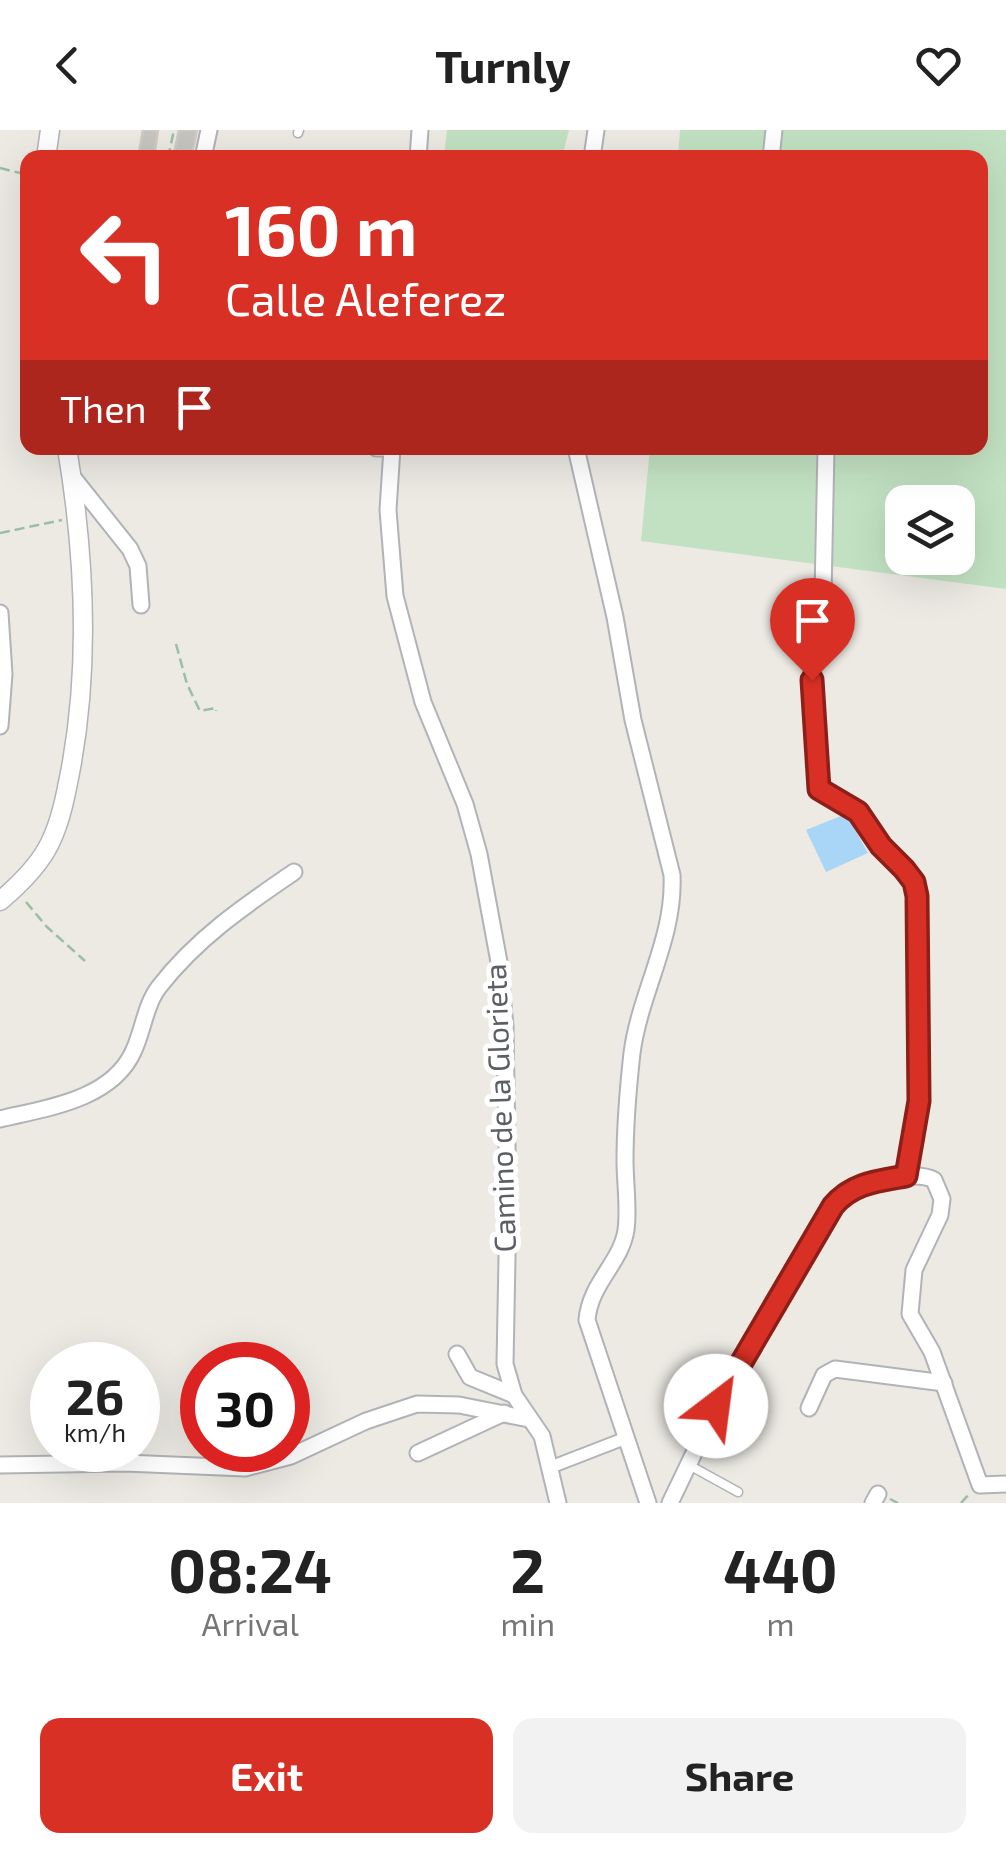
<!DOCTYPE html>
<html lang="en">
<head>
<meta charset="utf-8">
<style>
	:root { --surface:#fff; --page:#f2f2f2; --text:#222; --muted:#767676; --accent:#d93025 }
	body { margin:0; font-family:"Exo 2",sans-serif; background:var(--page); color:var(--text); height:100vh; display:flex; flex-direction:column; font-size:38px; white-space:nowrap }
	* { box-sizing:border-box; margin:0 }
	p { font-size:32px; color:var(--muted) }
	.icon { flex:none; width:55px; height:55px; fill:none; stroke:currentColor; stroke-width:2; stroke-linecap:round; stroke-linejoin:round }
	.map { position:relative; height:1373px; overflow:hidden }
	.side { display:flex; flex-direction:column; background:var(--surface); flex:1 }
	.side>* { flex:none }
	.hud { position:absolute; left:20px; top:20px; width:968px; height:305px; border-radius:20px; box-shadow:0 10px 40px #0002; background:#d93025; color:#fff; overflow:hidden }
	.buttons { position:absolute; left:885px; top:355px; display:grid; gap:20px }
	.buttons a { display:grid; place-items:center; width:90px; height:90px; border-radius:20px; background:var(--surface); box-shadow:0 10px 40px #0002; font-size:50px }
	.speed { position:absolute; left:30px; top:1212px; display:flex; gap:20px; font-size:50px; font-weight:700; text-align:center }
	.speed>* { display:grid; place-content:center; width:130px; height:130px; border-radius:50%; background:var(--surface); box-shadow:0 10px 40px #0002; line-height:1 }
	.speed small { font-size:25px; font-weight:400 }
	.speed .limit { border:15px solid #d22; background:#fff; color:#111 }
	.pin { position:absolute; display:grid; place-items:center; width:85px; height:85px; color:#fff; margin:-102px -42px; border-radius:50% 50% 50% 0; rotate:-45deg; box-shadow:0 0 10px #0007 }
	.pin .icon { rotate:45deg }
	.me { position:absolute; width:110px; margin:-55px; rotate:30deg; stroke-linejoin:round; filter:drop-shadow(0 0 8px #0008) }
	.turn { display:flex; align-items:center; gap:35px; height:210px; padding:0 40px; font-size:45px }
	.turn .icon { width:130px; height:130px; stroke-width:2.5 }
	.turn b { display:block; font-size:70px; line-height:85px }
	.then { display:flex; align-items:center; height:95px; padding:0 40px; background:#0003; gap:20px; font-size:38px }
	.eta { display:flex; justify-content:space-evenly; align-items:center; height:170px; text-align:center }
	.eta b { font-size:60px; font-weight:700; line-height:70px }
	.action { display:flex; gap:20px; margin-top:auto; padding:20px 40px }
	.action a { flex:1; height:115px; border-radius:20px; background:var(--accent); color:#fff; font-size:40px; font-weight:700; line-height:115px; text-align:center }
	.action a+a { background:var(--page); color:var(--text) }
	header { display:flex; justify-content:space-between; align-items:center; height:130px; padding:0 40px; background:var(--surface); font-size:45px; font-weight:700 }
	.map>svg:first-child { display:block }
	.green { fill:#c2e1c2; fill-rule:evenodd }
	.water { fill:#a9d5f6 }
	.building { fill:#c7c5c0; stroke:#d0cbc2; stroke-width:2.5 }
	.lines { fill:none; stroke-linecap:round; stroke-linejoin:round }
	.service-casing { stroke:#b0b3b7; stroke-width:11 }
	.pedestrian-casing { stroke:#b0b3b7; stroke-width:15 }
	.minor-casing { stroke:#b0b3b7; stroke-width:19 }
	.tertiary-casing { stroke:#b0b3b7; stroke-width:21 }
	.path { stroke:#9abfa4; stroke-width:2.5; stroke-dasharray:10 5; stroke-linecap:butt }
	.service { stroke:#fff; stroke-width:8 }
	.pedestrian { stroke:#fff; stroke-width:11 }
	.minor { stroke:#fff; stroke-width:15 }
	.tertiary { stroke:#fff; stroke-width:18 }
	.route-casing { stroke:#8d1f18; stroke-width:25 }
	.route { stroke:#d93025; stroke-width:18 }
	.labels { text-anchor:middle; stroke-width:10; stroke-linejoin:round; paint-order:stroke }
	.street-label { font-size:30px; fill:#5b5e62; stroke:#fff }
</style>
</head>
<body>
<header><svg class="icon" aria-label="back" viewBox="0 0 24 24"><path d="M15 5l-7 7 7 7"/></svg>Turnly<svg class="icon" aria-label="heart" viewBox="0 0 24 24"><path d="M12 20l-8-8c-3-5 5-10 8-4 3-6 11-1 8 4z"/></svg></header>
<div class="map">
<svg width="1006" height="1373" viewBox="0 0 1006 1373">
	<rect width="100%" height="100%" fill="#eceae3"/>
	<!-- green -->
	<g class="green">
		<polygon points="447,0 569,0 562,27 444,27"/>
		<path d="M680 0H1006V459L641 411 650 318H980V28L678 27ZM902 372H958V428H902Z"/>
	</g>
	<!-- water -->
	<polygon class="water" points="846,684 868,723 826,742 806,700"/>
	<!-- building -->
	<g class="building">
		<polygon points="143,0 158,0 154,28 138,28"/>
		<polygon points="179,0 197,0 191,28 173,28"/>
	</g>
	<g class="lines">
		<defs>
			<g id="service">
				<polyline points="298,3 299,0"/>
				<polyline points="689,1335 738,1362"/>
			</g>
			<polyline id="pedestrian" points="551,1337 626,1308"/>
			<g id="minor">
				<polyline points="203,28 209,0"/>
				<polyline points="418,28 420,0"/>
				<polyline points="592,28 596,0"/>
				<polyline points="771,28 774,0"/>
				<polyline points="376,318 392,318 388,380 395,466 423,572 465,674 479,724 499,832 505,896 508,1075 505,1234 514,1265 542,1306 558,1373"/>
				<path d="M576 318 615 487 633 590 672 745C675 808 640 862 632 923 628 959 625 995 625 1031 625 1053 629 1078 626 1100 621 1133 590 1153 587 1190L648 1373"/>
				<polyline points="826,318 823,465 811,550 819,659 858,682 881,716 905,739 913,752 917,766 919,971 906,1046"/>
				<polyline points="71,345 130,419 138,436 141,475"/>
				<polyline points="0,483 4,544 0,596"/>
				<path d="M0 989C46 978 111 970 133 922 143 902 145 875 159 857 196 809 244 776 294 742"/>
				<polyline points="457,1224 470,1247 514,1265"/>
				<polyline points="809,1278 824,1245 835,1239 944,1253"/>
				<polyline points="418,1323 504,1283"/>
				<polyline points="0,1335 125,1333 245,1338 291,1326 366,1291 417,1274 459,1275 529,1289"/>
				<path d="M670 1373 716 1277 833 1076C837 1071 840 1066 844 1062 860 1050 917 1040 934 1050L942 1069 940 1085 914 1140 910 1184 932 1222 980 1355 1006 1354"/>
				<polyline points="873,1373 878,1364"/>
			</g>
			<g id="tertiary">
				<polyline points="46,28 50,0"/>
				<path d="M0 771C19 755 39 736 50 713 62 689 67 658 72 632 90 529 84 420 67 318"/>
			</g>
		</defs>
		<!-- service casing -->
		<use href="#service" class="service-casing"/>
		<!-- pedestrian casing -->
		<use href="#pedestrian" class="pedestrian-casing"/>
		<!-- minor casing -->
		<use href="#minor" class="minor-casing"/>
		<!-- tertiary casing -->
		<use href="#tertiary" class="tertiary-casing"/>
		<!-- path -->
		<g class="path">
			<polyline points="168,28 174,0"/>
			<polyline points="0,38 28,45"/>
			<polyline points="0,403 62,390"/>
			<polyline points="176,514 187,554 200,581 216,578 216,581"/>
			<polyline points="26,772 47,797 85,831"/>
			<polyline points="890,1369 898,1373"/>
			<polyline points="961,1373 970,1363"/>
		</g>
		<!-- service -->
		<use href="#service" class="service"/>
		<!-- pedestrian -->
		<use href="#pedestrian" class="pedestrian"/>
		<!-- minor -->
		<use href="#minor" class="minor"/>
		<!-- tertiary -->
		<use href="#tertiary" class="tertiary"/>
	</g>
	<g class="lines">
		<defs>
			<path id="route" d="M716 1276 833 1076C852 1053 878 1051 906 1046L919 971 917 766 914 752 904 739 881 716 858 682 819 659 812 550"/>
		</defs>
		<!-- route casing -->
		<use href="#route" class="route-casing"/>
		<!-- route -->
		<use href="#route" class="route"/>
	</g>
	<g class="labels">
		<!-- street labels -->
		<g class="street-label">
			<text transform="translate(501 978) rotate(-92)" y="10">Camino de la Glorieta</text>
		</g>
	</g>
</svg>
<div class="buttons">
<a><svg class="icon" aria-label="layers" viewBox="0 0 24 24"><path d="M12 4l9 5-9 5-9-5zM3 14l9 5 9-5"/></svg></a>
</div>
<div class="speed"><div>26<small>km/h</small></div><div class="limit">30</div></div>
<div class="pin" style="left:812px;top:550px;background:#d93025"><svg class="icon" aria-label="arrive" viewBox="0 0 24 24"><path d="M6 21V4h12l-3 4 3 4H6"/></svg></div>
<svg class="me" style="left:716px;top:1276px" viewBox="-20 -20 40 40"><circle r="19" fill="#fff"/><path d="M0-13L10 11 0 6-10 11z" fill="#d93025"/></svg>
<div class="hud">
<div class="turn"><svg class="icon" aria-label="left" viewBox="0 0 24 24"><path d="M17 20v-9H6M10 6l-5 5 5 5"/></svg><div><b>160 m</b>Calle Aleferez</div></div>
<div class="then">Then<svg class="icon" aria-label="arrive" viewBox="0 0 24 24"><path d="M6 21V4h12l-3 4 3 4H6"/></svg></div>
</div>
</div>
<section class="side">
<div class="eta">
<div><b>08:24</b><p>Arrival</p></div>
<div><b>2</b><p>min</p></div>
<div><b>440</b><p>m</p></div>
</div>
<div class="action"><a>Exit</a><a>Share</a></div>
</section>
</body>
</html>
